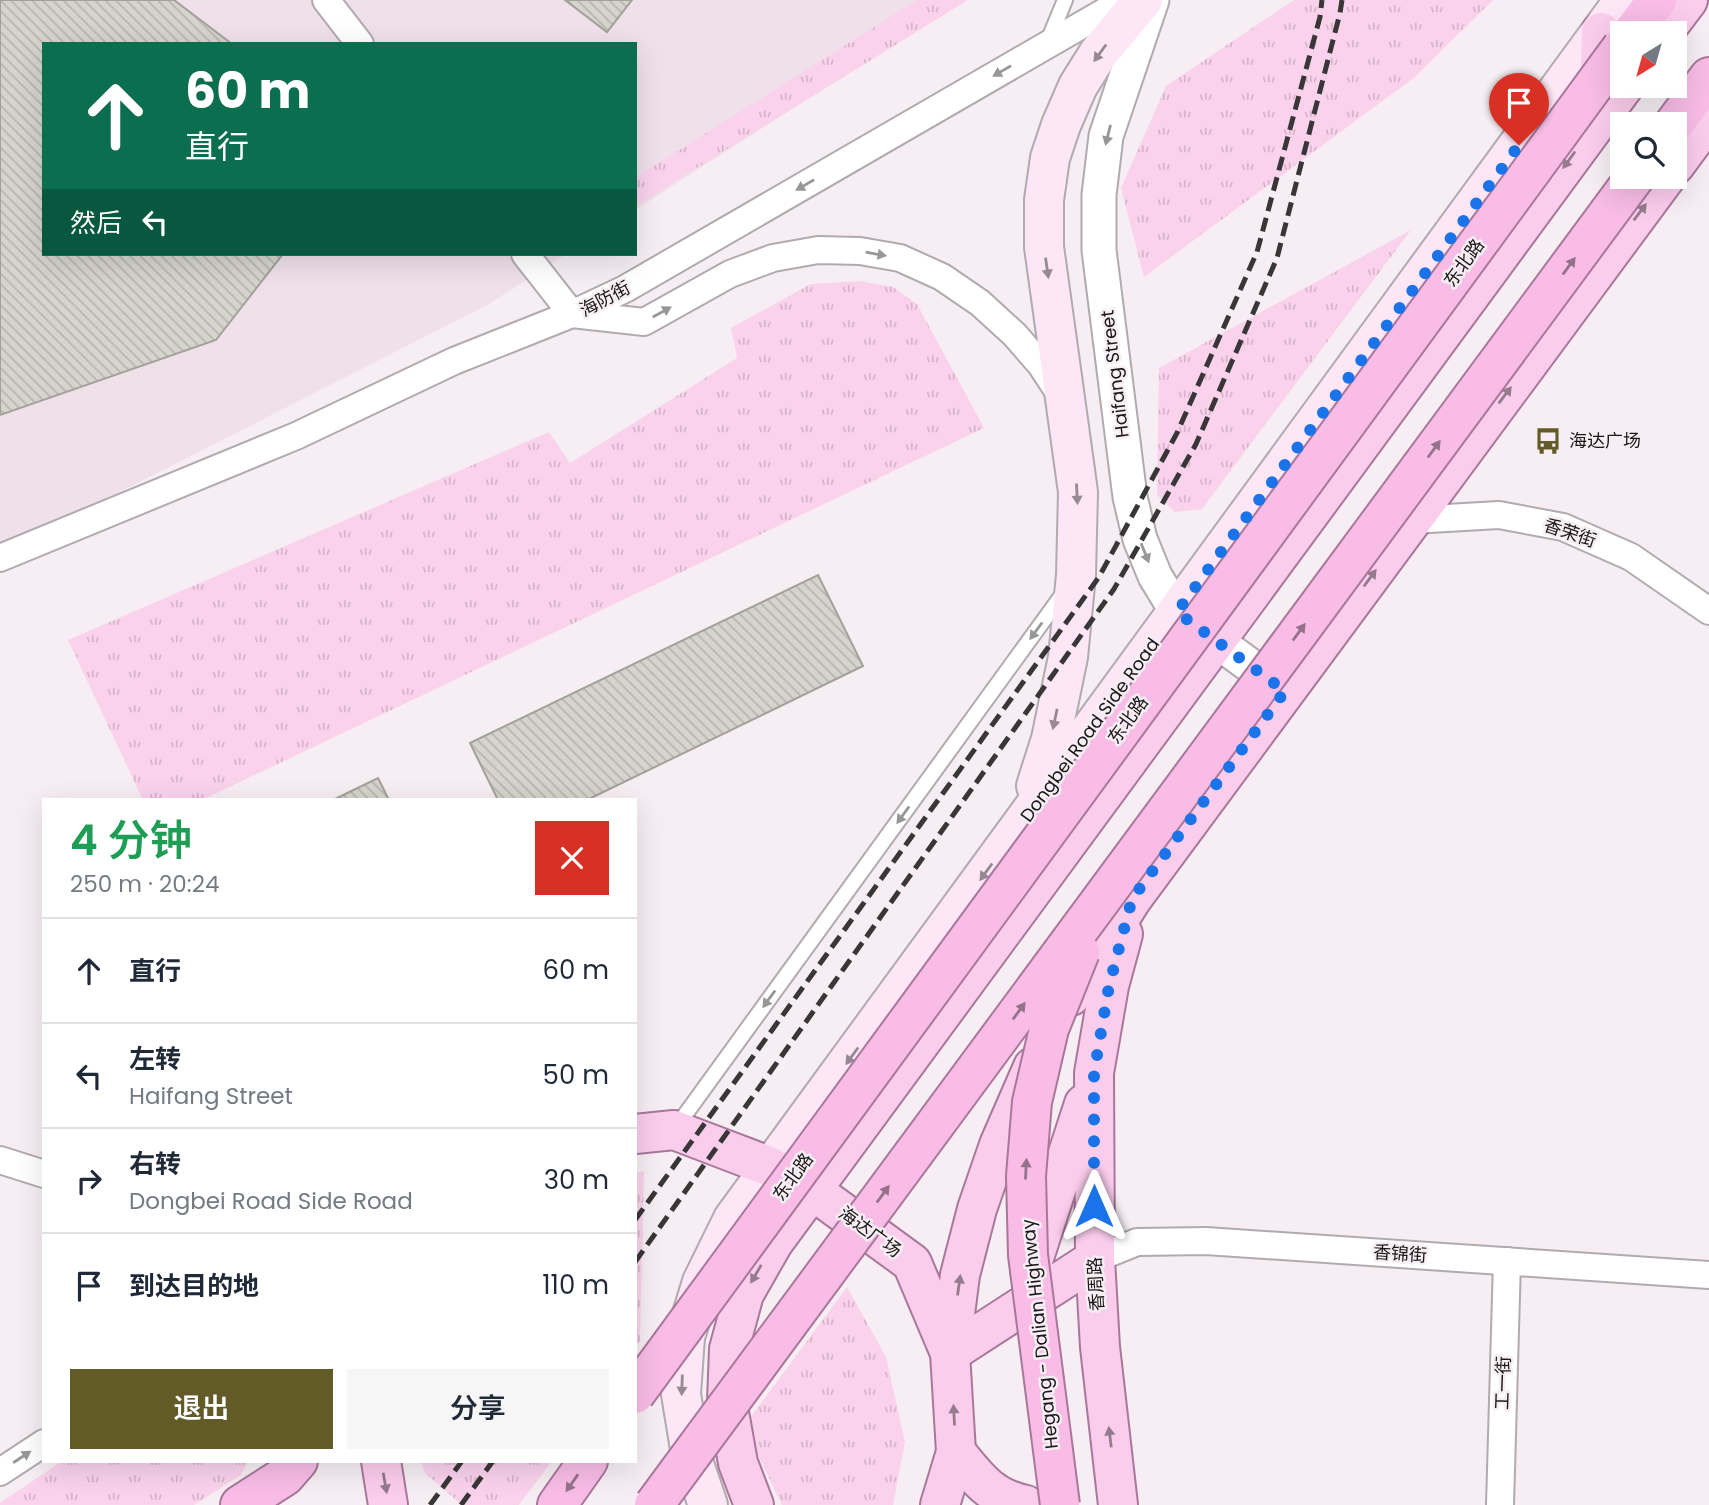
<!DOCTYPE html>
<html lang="zh">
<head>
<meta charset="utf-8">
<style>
	:root { --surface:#fff; --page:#f6f6f7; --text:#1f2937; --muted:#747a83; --line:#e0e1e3; --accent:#625b28 }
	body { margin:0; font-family:Poppins,"Noto Sans SC",sans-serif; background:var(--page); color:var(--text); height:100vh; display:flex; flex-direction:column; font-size:26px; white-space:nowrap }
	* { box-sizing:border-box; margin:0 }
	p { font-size:23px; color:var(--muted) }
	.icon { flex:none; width:38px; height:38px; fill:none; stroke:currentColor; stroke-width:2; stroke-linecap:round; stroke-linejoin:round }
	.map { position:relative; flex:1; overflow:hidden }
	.side { position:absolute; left:42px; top:798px; width:595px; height:665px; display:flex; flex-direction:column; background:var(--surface); border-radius:0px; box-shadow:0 7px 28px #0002 }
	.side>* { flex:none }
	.guide { position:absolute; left:42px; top:42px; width:595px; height:214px; border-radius:0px; box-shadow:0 7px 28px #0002; background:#0b6e4f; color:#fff; overflow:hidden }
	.needle { width:46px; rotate:217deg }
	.buttons { position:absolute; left:1610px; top:21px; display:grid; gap:14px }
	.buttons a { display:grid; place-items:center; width:77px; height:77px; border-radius:0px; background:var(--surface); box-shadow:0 7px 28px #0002; font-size:35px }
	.pin { position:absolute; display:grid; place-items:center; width:60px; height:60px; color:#fff; margin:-72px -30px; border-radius:50% 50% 50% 0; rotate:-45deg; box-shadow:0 0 7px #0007 }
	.pin .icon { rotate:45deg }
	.me { position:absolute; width:77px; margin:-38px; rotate:0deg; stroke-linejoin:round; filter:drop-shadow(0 0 5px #0008) }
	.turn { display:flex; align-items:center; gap:24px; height:147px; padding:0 28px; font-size:32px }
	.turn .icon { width:91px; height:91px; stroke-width:2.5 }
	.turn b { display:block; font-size:49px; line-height:60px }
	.then { display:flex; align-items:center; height:66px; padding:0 28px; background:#0003; gap:14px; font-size:26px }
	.round { display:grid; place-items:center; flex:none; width:74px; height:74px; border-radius:0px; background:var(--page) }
	.summary { display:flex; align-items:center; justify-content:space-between; height:119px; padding:0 28px }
	h1 { font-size:42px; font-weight:600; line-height:52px; color:#1e9e55 }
	.action { display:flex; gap:14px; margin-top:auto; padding:14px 28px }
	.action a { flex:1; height:80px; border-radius:0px; background:var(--accent); color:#fff; font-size:28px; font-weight:600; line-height:80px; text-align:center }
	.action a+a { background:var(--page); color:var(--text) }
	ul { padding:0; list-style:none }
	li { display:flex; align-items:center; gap:21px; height:105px; padding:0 28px; border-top:2px solid var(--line) }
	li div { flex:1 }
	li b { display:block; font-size:26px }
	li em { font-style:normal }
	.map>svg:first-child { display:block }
	.built { fill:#efe0ea }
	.grass { fill:url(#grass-tufts) }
	.building { fill:url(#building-back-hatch); stroke:#a2a19a; stroke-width:2 }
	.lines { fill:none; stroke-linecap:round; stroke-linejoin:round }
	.service-casing { stroke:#b1aaae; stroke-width:18 }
	.minor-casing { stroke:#b1aaae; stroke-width:30 }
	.tertiary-casing { stroke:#b1aaae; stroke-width:37 }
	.secondary-casing { stroke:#b1aaae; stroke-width:42 }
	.primary-casing { stroke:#a9779a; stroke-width:42 }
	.trunk-casing { stroke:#a9779a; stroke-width:42 }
	.service { stroke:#fff; stroke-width:14 }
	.minor { stroke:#fff; stroke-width:26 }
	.tertiary { stroke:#fff; stroke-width:33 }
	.secondary { stroke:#fde6f6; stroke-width:38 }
	.primary { stroke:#facdec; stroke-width:38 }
	.trunk { stroke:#f8bce6; stroke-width:38 }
	.rail { stroke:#393637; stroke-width:5; stroke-dasharray:14 7; stroke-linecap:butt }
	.trunk-bridge-casing { stroke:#a9779a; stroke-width:42; stroke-linecap:butt }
	.trunk-bridge { stroke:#f8bce6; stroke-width:38 }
	.oneway { fill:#968992 }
	.oneway2 { fill:#989797 }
	.oneway3 { fill:#957b8d }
	.oneway4 { fill:#947289 }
	.route { stroke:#1a73e8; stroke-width:12; stroke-dasharray:0 21.6 }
	.labels { text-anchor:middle; stroke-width:5; stroke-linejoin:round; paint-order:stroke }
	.street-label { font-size:18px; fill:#191718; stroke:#f6eef3 }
	.poi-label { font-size:18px; fill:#191718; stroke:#f6eef3; text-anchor:start }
</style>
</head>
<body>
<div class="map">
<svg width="1709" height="1505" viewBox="0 0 1709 1505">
	<defs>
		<pattern id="grass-tufts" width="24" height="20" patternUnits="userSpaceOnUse" patternTransform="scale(1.75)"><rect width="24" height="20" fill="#fad2ec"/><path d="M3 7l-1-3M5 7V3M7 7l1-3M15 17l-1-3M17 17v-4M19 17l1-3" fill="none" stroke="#d6b4ca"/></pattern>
		<pattern id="building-back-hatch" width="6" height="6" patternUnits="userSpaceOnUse" patternTransform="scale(1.75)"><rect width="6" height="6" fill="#d5d5cd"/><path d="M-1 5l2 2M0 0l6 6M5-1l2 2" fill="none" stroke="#b6b6af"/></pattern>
	</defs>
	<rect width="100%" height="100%" fill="#f6eef3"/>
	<!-- built -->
	<polygon class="built" points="0,0 961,0 635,210 635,44 44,44 44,254 566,254 489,304 0,553"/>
	<!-- grass -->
	<g class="grass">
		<polygon points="917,0 968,0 635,206 635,178"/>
		<polygon points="1294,0 1493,0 1415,77 1144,277 1121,188 1166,86"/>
		<polygon points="1411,230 1202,509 1175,512 1157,495 1159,368"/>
		<polygon points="860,281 893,287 917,304 984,428 202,800 143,800 68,640 549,432 570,463 737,358 731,328 811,284"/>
		<polygon points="644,1171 640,1341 635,1348 635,1173"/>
		<polygon points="847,1287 886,1357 905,1442 893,1505 782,1505 744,1426"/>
		<polygon points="62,1461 248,1461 241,1475 194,1505 0,1505 0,1503"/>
		<polygon points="421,1461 552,1461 519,1505 462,1505 425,1473"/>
	</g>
	<!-- building -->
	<g class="building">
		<polygon points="0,0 174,0 232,44 44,44 44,254 283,254 216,340 0,415"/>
		<polygon points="565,0 632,0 607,32"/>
		<polygon points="818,575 863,666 587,800 498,800 470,743"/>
		<polygon points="378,778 389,800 333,800"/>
	</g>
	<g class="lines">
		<defs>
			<g id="service">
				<polyline points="1048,41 1065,0"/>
				<polyline points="674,1130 1065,591"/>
			</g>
			<g id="minor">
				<polyline points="326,0 360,44"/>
				<polyline points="525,254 572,314"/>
				<polyline points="572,314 644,322 730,274 773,258 818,250 860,251 900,258 942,277 980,303 1015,335 1041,365 1060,394"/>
				<polyline points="1412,520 1499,515 1563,527 1631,557 1709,611"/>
				<polyline points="0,558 296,436 454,361 572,314 625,289 1125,0"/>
				<polyline points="0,1160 44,1174"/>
				<polyline points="1095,1259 1137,1242 1206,1241 1709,1275"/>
				<polyline points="0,1472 44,1443"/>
				<polyline points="1500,1505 1507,1261"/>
			</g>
			<polyline id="tertiary" points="1152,0 1106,136 1099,195 1099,250 1130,497 1140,539 1155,576 1177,612 1285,691"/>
			<g id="secondary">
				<polyline points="1036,786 1051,739 1068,657 1076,575 1078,492 1044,247 1044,200 1050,158 1061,125 1078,86 1098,54 1143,0"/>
				<polyline points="708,1505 691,1455 681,1394 685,1337 702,1282 733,1219 1624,0"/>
			</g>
			<g id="primary">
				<polyline points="1663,33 1688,0"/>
				<polyline points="1599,96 1601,32"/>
				<polyline points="1675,165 1709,119"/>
				<polyline points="1071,996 1132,899 1666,177"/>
				<polyline points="635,1134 674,1130 771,1167 812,1190 912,1263 950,1353 956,1452 940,1505"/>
				<polyline points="1030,1270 1084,1104"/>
				<polyline points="950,1353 960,1275 977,1209 999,1145 1033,1067"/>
				<polyline points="950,1353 1095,1259"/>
				<path d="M956 1452C977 1478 991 1498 1026 1505"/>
				<polyline points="381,1461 388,1505"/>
				<polyline points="754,1505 738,1463 727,1401 729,1349 744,1294 773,1243 1624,86"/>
				<polyline points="1118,1505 1100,1347 1095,1259 1094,1073 1109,986 1123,934"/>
			</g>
			<g id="trunk">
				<polyline points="1632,33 1657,0"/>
				<polyline points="1674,124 1709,77"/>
				<polyline points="240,1505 285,1476 298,1461"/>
				<polyline points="557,1505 588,1461"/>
			</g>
		</defs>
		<!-- service casing -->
		<use href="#service" class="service-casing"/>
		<!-- minor casing -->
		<use href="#minor" class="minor-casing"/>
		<!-- tertiary casing -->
		<use href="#tertiary" class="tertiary-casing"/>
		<!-- secondary casing -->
		<use href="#secondary" class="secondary-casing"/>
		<!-- primary casing -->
		<use href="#primary" class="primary-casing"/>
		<!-- trunk casing -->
		<use href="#trunk" class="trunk-casing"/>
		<!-- service -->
		<use href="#service" class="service"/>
		<!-- minor -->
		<use href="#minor" class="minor"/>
		<!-- tertiary -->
		<use href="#tertiary" class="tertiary"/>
		<!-- secondary -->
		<use href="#secondary" class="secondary"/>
		<!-- primary -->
		<use href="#primary" class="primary"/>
		<!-- trunk -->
		<use href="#trunk" class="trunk"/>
		<!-- rail -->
		<g class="rail">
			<polyline points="635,1220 1099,577 1177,433 1257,252 1320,17 1322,0"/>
			<polyline points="635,1262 1114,589 1196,444 1277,258 1340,13 1342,0"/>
			<polyline points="430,1505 462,1461"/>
			<polyline points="461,1505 493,1461"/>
		</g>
		<defs>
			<g id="trunk-bridge">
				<polyline points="635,1394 1622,47"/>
				<polyline points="654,1505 1635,177"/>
				<polyline points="1060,1505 1028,1255 1026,1176 1032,1102 1049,1029 1080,952"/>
			</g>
		</defs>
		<!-- trunk-bridge casing -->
		<use href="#trunk-bridge" class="trunk-bridge-casing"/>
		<!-- trunk-bridge -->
		<use href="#trunk-bridge" class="trunk-bridge"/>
	</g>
	<!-- one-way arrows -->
	<defs><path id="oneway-solid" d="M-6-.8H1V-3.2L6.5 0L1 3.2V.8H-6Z" transform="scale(1.75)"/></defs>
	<g class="oneway">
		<use href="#oneway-solid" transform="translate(1100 53) rotate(126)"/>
		<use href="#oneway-solid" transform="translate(1047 268) rotate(82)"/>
		<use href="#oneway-solid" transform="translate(1077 494) rotate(87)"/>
		<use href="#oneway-solid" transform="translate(1055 719) rotate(102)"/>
		<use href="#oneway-solid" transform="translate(986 872) rotate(126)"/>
		<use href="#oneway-solid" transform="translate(852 1056) rotate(126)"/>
		<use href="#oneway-solid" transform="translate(682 1385) rotate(92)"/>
	</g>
	<g class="oneway2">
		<use href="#oneway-solid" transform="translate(1002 71) rotate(150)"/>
		<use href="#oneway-solid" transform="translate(1108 135) rotate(104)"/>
		<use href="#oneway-solid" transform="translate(805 185) rotate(150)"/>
		<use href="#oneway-solid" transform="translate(876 254) rotate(10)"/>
		<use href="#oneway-solid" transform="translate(662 312) rotate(-29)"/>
		<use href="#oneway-solid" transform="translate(1145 553) rotate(68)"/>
		<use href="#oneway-solid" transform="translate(1036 631) rotate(126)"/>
		<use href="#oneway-solid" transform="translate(903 815) rotate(126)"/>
		<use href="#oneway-solid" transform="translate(769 999) rotate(126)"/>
		<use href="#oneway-solid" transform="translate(22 1457) rotate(-33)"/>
	</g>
	<g class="oneway3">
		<use href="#oneway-solid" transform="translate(1569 160) rotate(126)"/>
		<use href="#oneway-solid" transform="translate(1640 212) rotate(-53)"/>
		<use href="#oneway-solid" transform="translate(1505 395) rotate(-53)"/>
		<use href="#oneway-solid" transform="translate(1370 578) rotate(-54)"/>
		<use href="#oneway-solid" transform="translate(756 1274) rotate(120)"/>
		<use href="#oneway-solid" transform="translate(959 1285) rotate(-82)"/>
		<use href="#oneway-solid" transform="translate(954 1415) rotate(-93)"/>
		<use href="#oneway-solid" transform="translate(1110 1437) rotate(-97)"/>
		<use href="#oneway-solid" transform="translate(385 1483) rotate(80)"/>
	</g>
	<g class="oneway4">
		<use href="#oneway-solid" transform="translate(1569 266) rotate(-54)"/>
		<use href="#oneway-solid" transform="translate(1434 449) rotate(-54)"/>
		<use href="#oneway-solid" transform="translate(1299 632) rotate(-54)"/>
		<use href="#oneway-solid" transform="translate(1019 1011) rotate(-54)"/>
		<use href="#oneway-solid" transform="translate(1026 1169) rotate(-87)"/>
		<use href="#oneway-solid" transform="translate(883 1194) rotate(-54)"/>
		<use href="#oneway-solid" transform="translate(572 1483) rotate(125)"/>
	</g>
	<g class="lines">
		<!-- route -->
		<polyline class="route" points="1094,1206 1094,1073 1109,986 1132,899 1285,691 1177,612 1519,145"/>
	</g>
	<!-- icons -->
	<defs>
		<symbol id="bus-bare" viewBox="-9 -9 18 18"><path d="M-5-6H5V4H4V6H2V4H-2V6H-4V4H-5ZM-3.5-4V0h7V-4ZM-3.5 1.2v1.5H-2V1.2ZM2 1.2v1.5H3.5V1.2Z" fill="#625b28" stroke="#f6eef3" stroke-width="2.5" paint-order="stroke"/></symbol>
	</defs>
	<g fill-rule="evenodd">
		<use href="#bus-bare" x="1529" y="422" width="38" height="38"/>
	</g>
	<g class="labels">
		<!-- street labels -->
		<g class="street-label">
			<text transform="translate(1464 263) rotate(-54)" y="6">东北路</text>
			<text transform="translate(605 299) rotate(-28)" y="6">海防街</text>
			<text transform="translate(1115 374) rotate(-97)" y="6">Haifang Street</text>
			<text transform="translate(1570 533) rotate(19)" y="6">香荣街</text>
			<text transform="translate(1128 720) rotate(-54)" y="6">东北路</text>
			<text transform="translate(1090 730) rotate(-54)" y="6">Dongbei Road Side Road</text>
			<text transform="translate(793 1177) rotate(-54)" y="6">东北路</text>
			<text transform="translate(870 1232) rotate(36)" y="6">海达广场</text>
			<text transform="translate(1400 1254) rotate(4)" y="6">香锦街</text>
			<text transform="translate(1096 1284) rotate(-93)" y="6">香周路</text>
			<text transform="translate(1040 1334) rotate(-96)" y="6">Hegang - Dalian Highway</text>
			<text transform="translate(1503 1383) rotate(-88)" y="6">工一街</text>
		</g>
		<!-- poi labels -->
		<g class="poi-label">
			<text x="1569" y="447">海达广场</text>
		</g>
	</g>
</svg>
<div class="buttons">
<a><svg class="needle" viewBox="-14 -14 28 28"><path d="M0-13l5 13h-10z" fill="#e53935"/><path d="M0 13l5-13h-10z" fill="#747a83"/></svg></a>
<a><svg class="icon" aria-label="search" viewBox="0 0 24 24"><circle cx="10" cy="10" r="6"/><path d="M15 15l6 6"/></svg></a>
</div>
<div class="pin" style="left:1519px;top:145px;background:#d93025"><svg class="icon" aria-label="arrive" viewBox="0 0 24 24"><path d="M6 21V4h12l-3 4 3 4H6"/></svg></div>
<svg class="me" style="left:1094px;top:1206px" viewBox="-20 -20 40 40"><path d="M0-17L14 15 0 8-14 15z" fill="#1a73e8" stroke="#fff" stroke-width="4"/></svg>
<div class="guide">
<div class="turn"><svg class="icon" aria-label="ahead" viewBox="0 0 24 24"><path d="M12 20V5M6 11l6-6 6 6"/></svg><div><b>60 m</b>直行</div></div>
<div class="then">然后<svg class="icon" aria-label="left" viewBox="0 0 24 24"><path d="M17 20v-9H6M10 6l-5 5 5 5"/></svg></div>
</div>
<section class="side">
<div class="summary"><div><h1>4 分钟</h1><p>250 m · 20:24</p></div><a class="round" style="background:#d93025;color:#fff"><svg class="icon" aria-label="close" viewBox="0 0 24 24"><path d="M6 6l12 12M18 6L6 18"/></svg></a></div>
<ul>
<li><svg class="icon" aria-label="ahead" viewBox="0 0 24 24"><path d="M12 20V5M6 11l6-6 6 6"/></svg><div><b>直行</b></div><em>60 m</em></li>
<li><svg class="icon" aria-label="left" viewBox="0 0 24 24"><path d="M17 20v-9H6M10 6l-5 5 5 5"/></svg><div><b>左转</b><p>Haifang Street</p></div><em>50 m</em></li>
<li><svg class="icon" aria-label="right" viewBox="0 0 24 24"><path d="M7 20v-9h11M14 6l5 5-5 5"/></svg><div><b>右转</b><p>Dongbei Road Side Road</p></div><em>30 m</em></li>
<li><svg class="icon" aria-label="arrive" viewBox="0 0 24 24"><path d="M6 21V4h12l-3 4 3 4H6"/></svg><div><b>到达目的地</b></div><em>110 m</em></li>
</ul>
<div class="action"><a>退出</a><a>分享</a></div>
</section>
</div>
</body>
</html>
